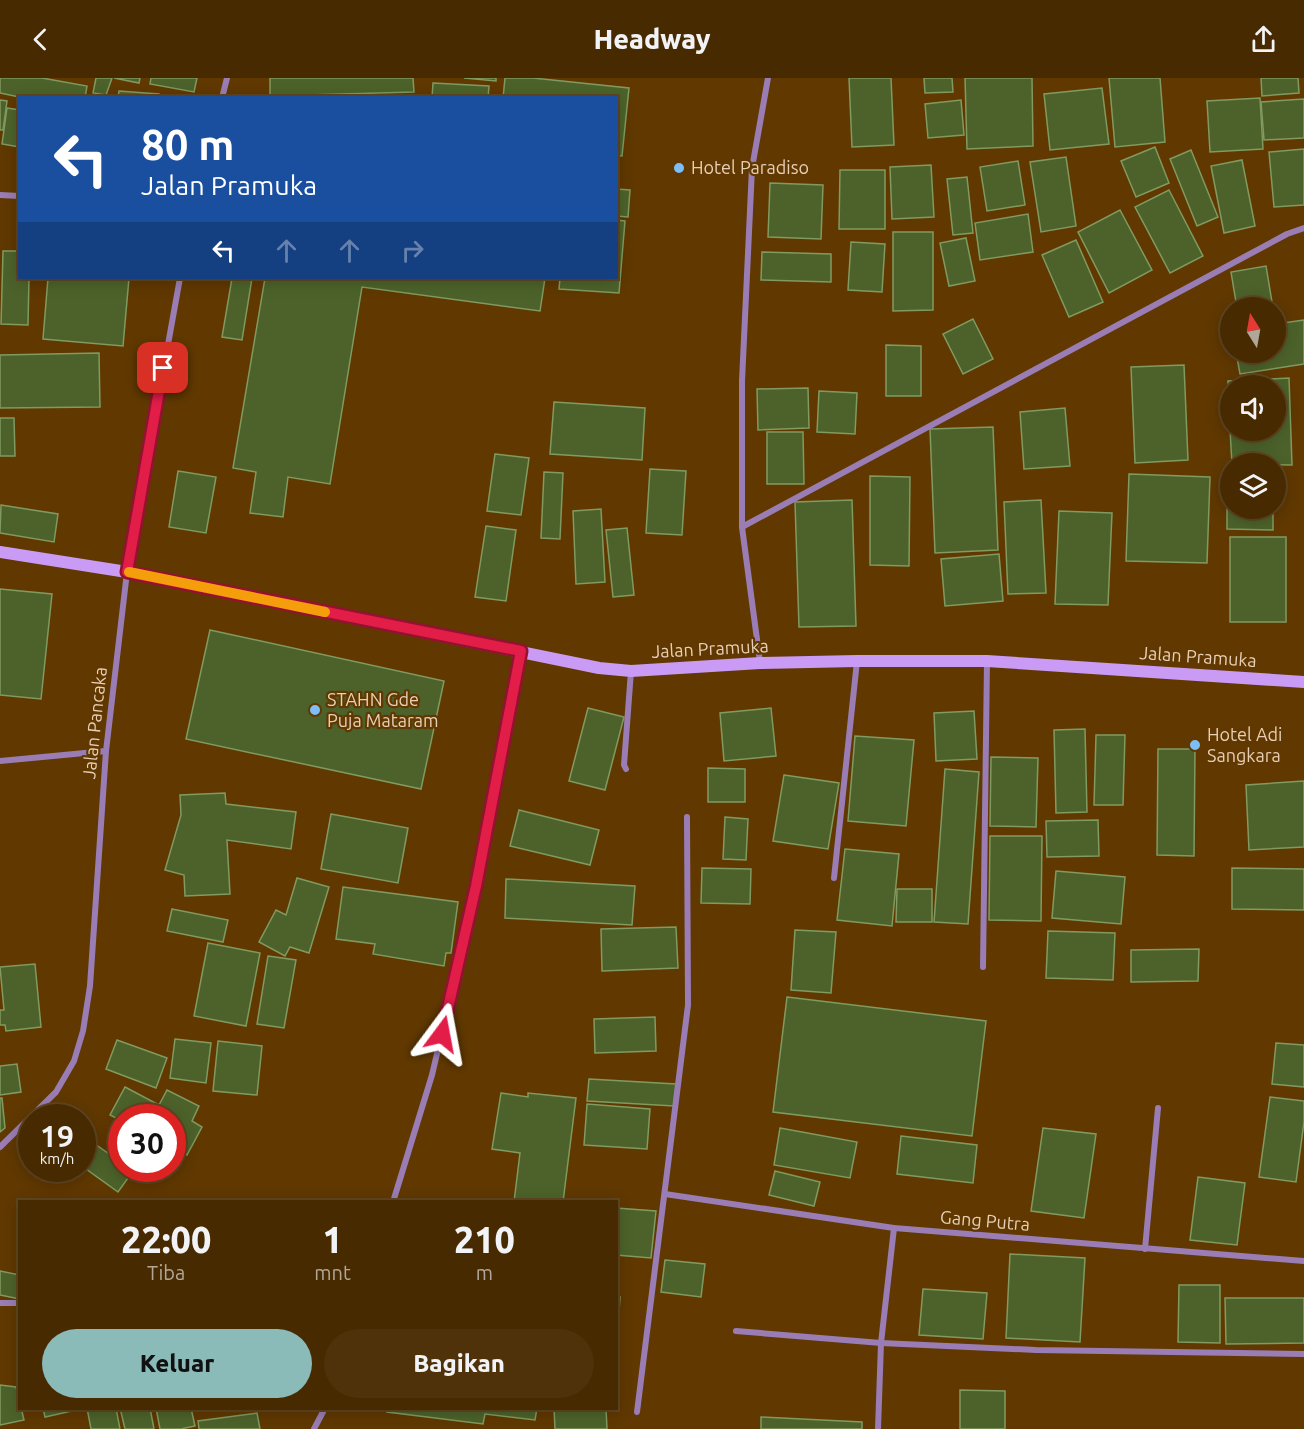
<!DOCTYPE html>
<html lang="id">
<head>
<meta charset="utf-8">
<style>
	:root { --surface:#482a00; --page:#4f320a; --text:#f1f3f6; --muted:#b1a799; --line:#604622; --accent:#8bbbb9 }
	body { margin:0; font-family:Ubuntu,sans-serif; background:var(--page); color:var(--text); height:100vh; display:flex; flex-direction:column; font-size:22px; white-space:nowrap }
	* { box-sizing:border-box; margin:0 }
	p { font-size:20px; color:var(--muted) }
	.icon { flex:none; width:33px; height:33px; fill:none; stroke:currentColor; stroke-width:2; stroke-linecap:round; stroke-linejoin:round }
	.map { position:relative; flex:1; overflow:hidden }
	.drawer { position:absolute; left:18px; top:1122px; width:600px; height:210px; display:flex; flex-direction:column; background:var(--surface); border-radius:0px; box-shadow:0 3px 15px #0003,0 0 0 2px var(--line) }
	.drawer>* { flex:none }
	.banner { position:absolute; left:18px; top:18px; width:600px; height:183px; border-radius:0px; box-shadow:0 3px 15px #0003,0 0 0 2px var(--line); background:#1a4fa0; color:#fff; overflow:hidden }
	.needle { width:39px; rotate:349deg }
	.buttons { position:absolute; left:1220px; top:219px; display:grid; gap:12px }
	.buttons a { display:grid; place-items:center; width:66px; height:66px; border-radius:50%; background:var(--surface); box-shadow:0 3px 15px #0003,0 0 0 2px var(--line); font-size:30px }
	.speed { position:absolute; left:18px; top:1026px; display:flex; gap:12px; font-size:30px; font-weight:700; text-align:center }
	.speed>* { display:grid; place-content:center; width:78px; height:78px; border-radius:50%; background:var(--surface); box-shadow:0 3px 15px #0003,0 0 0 2px var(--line); line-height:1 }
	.speed small { font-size:15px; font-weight:400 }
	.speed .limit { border:9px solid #d22; background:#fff; color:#111 }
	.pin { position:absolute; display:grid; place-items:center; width:51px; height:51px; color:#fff; margin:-26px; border-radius:12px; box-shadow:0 3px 9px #0006 }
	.me { position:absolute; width:66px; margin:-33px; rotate:13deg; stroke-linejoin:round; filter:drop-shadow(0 0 4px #0008) }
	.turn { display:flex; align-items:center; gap:21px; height:126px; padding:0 24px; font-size:27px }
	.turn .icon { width:78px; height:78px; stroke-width:2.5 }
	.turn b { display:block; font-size:42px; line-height:51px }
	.lanes { display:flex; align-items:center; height:57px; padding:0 24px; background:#0003; justify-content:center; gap:30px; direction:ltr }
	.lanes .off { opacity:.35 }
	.eta { display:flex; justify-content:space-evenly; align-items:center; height:102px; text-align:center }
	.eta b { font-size:36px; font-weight:800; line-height:42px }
	.primary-button { display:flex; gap:12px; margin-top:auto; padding:12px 24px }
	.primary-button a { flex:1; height:69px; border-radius:36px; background:var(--accent); color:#111; font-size:24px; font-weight:800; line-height:69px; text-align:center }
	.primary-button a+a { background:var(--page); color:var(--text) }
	header { display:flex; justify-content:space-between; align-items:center; height:78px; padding:0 24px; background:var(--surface); font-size:27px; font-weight:800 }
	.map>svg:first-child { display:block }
	.building { fill:#4c622a; stroke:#819a60; stroke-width:1.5 }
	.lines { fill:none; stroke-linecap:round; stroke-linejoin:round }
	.street { stroke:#997db4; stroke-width:6 }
	.secondary { stroke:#c99bf4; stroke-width:12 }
	.route-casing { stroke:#92132f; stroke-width:15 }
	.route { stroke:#e11d48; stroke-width:10 }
	.slow { stroke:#f59e0b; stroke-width:10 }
	.poi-dot { fill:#7dbef9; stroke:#603800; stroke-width:2 }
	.labels { text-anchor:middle; stroke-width:4.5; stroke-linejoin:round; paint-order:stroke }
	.poi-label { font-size:18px; fill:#e7cfb6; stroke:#603800; text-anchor:start }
	.street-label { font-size:18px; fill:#e7cfb6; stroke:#603800 }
</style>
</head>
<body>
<header><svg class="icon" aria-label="back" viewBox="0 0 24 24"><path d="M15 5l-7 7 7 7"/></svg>Headway<svg class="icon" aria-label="share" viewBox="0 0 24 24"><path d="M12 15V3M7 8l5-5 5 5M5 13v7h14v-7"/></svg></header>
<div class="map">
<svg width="1304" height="1351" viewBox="0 0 1304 1351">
	<rect width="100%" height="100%" fill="#603800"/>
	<!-- building -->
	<g class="building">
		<polygon points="0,0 42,0 87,8 85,20 24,20 0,15"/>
		<polygon points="96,0 112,0 106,17 93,15"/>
		<polygon points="114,0 140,0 139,5"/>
		<polygon points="151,0 197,0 194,14 150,6"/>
		<polygon points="270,0 413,0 414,14 270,18"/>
		<polygon points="464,0 496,0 496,3"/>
		<polygon points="505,0 533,0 629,10 622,78 616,77 616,20 503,20"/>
		<polygon points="849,0 891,0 894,67 852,69"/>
		<polygon points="924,0 952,0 953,14 925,15"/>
		<polygon points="965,0 1032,0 1033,68 967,71"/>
		<polygon points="1109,0 1160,0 1165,64 1115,69"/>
		<polygon points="1261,0 1298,0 1299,15 1262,18"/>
		<polygon points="433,5 489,8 488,20 432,20"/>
		<polygon points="1102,10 1109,66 1050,72 1044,16"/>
		<polygon points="119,13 159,16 159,20 118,20"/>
		<polygon points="1260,20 1263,71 1210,74 1207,23"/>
		<polygon points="1304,21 1304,60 1264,62 1261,24"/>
		<polygon points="0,22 7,23 3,52 0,52"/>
		<polygon points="961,22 964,57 928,60 925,26"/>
		<polygon points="7,30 20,32 20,69 2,66"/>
		<polygon points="1155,69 1169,105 1136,119 1121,83"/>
		<polygon points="1304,71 1304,127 1274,129 1269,74"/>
		<polygon points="1191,72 1218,139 1197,148 1170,81"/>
		<polygon points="1066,79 1076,148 1041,154 1030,84"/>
		<polygon points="1242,82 1255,148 1224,155 1211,88"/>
		<polygon points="1018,83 1025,127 987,133 980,89"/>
		<polygon points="931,87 934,139 892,141 890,89"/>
		<polygon points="840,92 885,92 885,151 839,151"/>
		<polygon points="967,99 973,155 953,157 947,101"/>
		<polygon points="770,105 823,107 821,161 768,159"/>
		<polygon points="616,111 630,112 628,139 616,138"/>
		<polygon points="1169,112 1203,178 1170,195 1135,129"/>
		<polygon points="1120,132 1152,192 1109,215 1078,154"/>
		<polygon points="1028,136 1033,174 980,182 975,145"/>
		<polygon points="616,142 625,143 619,215 559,211 560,200 616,200"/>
		<polygon points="893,154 933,154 933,232 893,233"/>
		<polygon points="966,160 975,203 949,208 940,165"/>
		<polygon points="1076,162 1103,224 1069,239 1042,177"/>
		<polygon points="851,164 885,166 882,214 848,212"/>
		<polygon points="3,173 20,173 20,200 29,200 28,247 1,246"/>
		<polygon points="762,174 831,176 831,204 761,202"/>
		<polygon points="1266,188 1273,230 1237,230 1231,194"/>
		<polygon points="48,200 129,200 123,268 43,261"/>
		<polygon points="232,200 252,200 242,262 222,259"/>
		<polygon points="265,200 545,200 540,233 362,209 330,406 288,399 283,439 250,435 256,394 233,390"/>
		<polygon points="973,241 993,281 963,296 943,256"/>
		<polygon points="1275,242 1276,246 1304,242 1304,286 1240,296 1236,274 1275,274"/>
		<polygon points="886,267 921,268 921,318 886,318"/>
		<polygon points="99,275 100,329 0,330 0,277"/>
		<polygon points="1184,287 1188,382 1135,385 1131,289"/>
		<polygon points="1289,300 1292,387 1232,386 1230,352 1275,352 1275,308 1230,308 1230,350 1228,303"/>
		<polygon points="808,310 809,350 758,352 757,311"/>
		<polygon points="819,313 857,315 855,356 817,354"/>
		<polygon points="554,324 645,330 642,382 550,376"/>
		<polygon points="1065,330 1070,388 1024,391 1020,334"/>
		<polygon points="0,340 14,340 15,378 0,378"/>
		<polygon points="993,349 998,472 935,475 930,351"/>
		<polygon points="767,354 803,354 804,406 767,406"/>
		<polygon points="495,376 529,380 521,437 487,433"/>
		<polygon points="650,391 686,393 682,457 646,455"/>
		<polygon points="178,393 216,399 206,455 169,449"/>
		<polygon points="544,394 563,395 560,461 541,460"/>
		<polygon points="1129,396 1210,399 1207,485 1126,483"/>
		<polygon points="870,398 910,399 909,488 870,487"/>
		<polygon points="1227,403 1230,403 1230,430 1273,430 1273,452 1227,451"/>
		<polygon points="852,422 856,548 799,549 795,424"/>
		<polygon points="1041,422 1046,515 1008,516 1004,424"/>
		<polygon points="1,427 58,436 54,464 0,455"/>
		<polygon points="601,431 605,504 576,506 573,433"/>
		<polygon points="1059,433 1112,435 1108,527 1055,526"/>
		<polygon points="486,448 516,452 506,523 475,519"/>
		<polygon points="627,450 634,517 613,519 606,452"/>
		<rect x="1230" y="459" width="56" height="85"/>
		<polygon points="999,476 1003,523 945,528 941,481"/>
		<polygon points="0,511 52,516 41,621 0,617"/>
		<polygon points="210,552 444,603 421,711 186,661"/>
		<polygon points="588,630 624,639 605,712 569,703"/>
		<polygon points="771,630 776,678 724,683 720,635"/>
		<polygon points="974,633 977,681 936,683 934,635"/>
		<polygon points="1085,651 1087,734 1056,735 1054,652"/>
		<polygon points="1096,657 1125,657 1123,727 1094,727"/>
		<polygon points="855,658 914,662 906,748 848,743"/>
		<polygon points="1158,671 1195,671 1194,778 1157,777"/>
		<polygon points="991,679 1038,680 1036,749 990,748"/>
		<polygon points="708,690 745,691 745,724 708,724"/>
		<polygon points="945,691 979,694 968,846 934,844"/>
		<polygon points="784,697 839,705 828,771 773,763"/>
		<polygon points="1304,703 1304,769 1249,772 1246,707"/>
		<polygon points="225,715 226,726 296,734 291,771 227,762 230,816 185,818 184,797 165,792 181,737 180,717"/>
		<polygon points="519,732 599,752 590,787 510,768"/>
		<polygon points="331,736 408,750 398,805 321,791"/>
		<polygon points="725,739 748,741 746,782 723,781"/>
		<polygon points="1098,742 1099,778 1047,779 1046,743"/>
		<polygon points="990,758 1042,758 1041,843 989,842"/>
		<polygon points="845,771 899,776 892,848 837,842"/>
		<polygon points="702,790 751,791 750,826 701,825"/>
		<polygon points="1232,790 1304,791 1304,832 1232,831"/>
		<polygon points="1056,793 1125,799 1121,846 1052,840"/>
		<polygon points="297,800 329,809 309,875 290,869 285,878 259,864 276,832 286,837"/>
		<polygon points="506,801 635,808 632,847 505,840"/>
		<polygon points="343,809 458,824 451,875 446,875 444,888 373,876 375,866 336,861"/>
		<polygon points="897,811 932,811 932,844 896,844"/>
		<polygon points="172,831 228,842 223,864 167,853"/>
		<polygon points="676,849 678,890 602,893 601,851"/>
		<polygon points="795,852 836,854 831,915 791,912"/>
		<polygon points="1048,853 1115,855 1113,902 1046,900"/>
		<polygon points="208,865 260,875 246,948 194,938"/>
		<polygon points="1199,871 1198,903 1131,904 1131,872"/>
		<polygon points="268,878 296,882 284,950 257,946"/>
		<polygon points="35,886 41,949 6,953 5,947 0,947 0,932 4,932 0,889"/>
		<polygon points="787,919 986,943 972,1058 773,1034"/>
		<polygon points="655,939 656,973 595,975 594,941"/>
		<polygon points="175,961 211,965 206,1005 170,1000"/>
		<polygon points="117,962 167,980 156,1010 106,991"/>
		<polygon points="218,963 262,968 257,1017 213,1013"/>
		<polygon points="1276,965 1304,967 1304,1009 1272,1006"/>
		<polygon points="17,986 21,1014 0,1017 0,988"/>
		<polygon points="589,1001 676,1006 674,1028 587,1023"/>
		<polygon points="125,1009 159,1027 167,1012 199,1028 192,1043 202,1049 187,1077 172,1069 172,1040 122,1040 122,1043 110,1037"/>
		<polygon points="501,1015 528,1019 528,1015 576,1020 563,1124 514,1124 520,1075 492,1071"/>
		<polygon points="1270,1019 1304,1023 1304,1044 1296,1104 1259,1099"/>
		<polygon points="0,1020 2,1020 5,1050 0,1054"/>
		<polygon points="587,1026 650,1031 647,1071 584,1067"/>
		<polygon points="122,1049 122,1075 109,1066"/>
		<polygon points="780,1050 857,1064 850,1100 774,1087"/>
		<polygon points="1043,1050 1096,1056 1084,1140 1031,1133"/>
		<polygon points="82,1057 122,1085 122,1090 130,1090 133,1093 118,1114 82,1088"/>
		<polygon points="901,1058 977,1067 973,1105 897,1096"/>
		<polygon points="775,1093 820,1104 814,1128 769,1117"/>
		<polygon points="1198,1099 1245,1105 1237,1167 1190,1162"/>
		<polygon points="616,1130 656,1133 651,1180 616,1177"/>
		<polygon points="1010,1176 1085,1180 1080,1264 1006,1260"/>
		<polygon points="665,1182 705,1186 701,1219 661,1214"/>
		<polygon points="0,1193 20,1197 20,1221 0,1217"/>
		<polygon points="1179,1207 1220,1207 1220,1265 1178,1264"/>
		<polygon points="923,1211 987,1215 983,1261 919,1257"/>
		<polygon points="616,1219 620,1219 618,1248 616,1248"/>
		<polygon points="1225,1220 1304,1220 1304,1265 1226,1266"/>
		<polygon points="0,1307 16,1309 24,1342 0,1347"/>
		<polygon points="960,1312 1005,1313 1005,1351 960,1351"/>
		<polygon points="43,1330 81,1330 81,1331 45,1339"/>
		<polygon points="87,1330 116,1330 120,1351 91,1351"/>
		<polygon points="120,1330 150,1330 154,1351 125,1351"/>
		<polygon points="156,1330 191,1330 195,1348 181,1351 160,1351"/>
		<polygon points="387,1330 537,1330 535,1342 485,1336 483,1346 387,1334"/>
		<polygon points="554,1330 606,1330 607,1351 555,1351"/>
		<polygon points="257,1335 260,1351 199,1351 198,1343"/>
		<polygon points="761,1339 862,1344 862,1351 761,1351"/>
	</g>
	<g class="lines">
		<!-- street -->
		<g class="street">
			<polyline points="222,20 227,0"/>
			<polyline points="0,117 20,118"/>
			<polyline points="742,449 1287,156 1304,150"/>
			<polyline points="760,584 742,449 742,303 752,90 768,0"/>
			<polyline points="0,683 106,673"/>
			<polyline points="626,691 624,687 631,593"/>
			<polyline points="834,800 857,583"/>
			<polyline points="983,889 987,583"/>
			<polyline points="0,1069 56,1014 74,983 83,953 90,908 106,673 127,494 180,200"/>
			<polyline points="665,1116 894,1150 1304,1183"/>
			<polyline points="393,1124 432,997 476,809 521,574"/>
			<polyline points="1145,1171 1158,1030"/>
			<polyline points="0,1225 20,1225"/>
			<polyline points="736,1253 881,1265 1036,1272 1304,1276"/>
			<polyline points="637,1334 688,927 687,739"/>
			<polyline points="314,1351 325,1330"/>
			<polyline points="878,1351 881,1265 894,1150"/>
		</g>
		<!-- secondary -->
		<polyline class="secondary" points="0,474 127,494 599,590 631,593 760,585 857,583 987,583 1304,604"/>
	</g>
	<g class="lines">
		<defs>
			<polyline id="route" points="163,290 127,494 521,573 476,808 442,956"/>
		</defs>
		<!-- route casing -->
		<use href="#route" class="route-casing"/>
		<!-- route -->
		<use href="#route" class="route"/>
		<!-- slow -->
		<polyline class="slow" points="129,494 325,534"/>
	</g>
	<!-- markers -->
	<g class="poi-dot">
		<circle cx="679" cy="90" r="6"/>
		<circle cx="315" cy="632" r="6"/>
		<circle cx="1195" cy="667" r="6"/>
	</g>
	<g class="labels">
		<!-- poi labels -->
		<g class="poi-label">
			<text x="691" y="96">Hotel Paradiso</text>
			<text x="327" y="628">STAHN Gde<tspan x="327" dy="21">Puja Mataram</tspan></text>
			<text x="1207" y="663">Hotel Adi<tspan x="1207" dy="21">Sangkara</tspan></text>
		</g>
		<!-- street labels -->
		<g class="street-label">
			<text transform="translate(710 571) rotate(-3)" y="6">Jalan Pramuka</text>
			<text transform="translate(1198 579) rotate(4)" y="6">Jalan Pramuka</text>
			<text transform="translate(95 645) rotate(-84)" y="6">Jalan Pancaka</text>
			<text transform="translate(985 1143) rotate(5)" y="6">Gang Putra</text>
		</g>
	</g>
</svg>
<div class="buttons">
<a><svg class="needle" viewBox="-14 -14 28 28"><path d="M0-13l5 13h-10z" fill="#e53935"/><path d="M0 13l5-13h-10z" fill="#b1a799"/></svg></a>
<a><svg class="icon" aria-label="sound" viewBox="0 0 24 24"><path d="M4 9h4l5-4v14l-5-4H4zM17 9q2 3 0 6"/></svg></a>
<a><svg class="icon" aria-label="layers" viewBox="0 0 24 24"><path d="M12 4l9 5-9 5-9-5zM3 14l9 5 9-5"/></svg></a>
</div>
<div class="speed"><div>19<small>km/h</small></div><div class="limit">30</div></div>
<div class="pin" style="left:163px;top:290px;background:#d93025"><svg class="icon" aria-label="arrive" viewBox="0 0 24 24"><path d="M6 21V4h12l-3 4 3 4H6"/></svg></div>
<svg class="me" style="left:442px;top:956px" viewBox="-20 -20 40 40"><path d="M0-17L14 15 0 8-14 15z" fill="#e11d48" stroke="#fff" stroke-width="4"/></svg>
<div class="banner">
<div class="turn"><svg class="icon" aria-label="left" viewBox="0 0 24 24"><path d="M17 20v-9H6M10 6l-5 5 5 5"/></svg><div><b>80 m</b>Jalan Pramuka</div></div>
<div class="lanes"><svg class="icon" aria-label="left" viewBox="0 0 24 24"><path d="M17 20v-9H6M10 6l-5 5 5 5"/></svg><svg class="icon off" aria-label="ahead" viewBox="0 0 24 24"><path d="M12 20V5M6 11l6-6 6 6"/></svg><svg class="icon off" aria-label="ahead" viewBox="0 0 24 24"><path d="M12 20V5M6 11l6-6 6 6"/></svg><svg class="icon off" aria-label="right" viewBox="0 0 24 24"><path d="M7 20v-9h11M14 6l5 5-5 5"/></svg></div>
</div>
<section class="drawer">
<div class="eta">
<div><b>22:00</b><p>Tiba</p></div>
<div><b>1</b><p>mnt</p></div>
<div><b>210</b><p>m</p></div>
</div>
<div class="primary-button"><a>Keluar</a><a>Bagikan</a></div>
</section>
</div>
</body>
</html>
